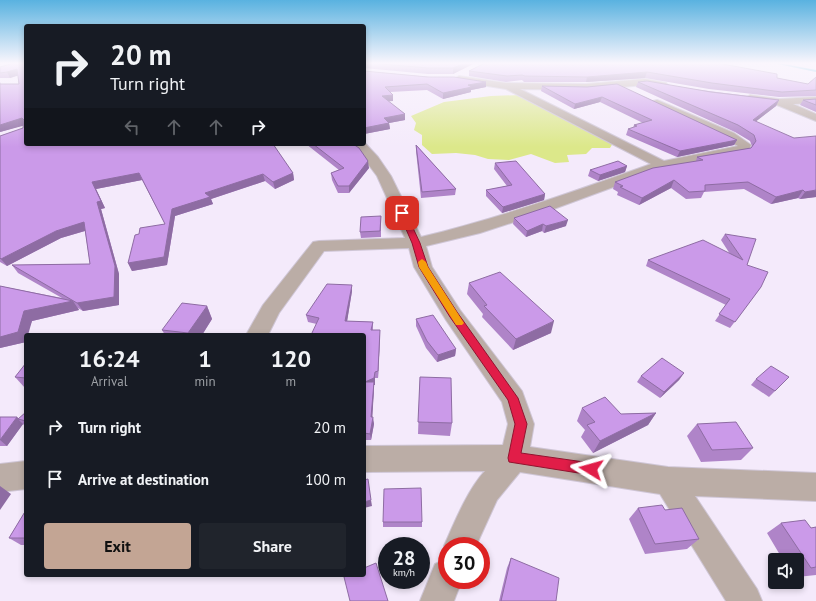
<!DOCTYPE html>
<html lang="en">
<head>
<meta charset="utf-8">
<style>
	:root { --surface:#171b24; --page:#20242c; --text:#f1f3f6; --muted:#9ea1a6; --accent:#c3a594 }
	body { margin:0; font-family:"PT Sans",sans-serif; background:var(--page); color:var(--text); height:100vh; display:flex; flex-direction:column; font-size:15px; white-space:nowrap }
	* { box-sizing:border-box; margin:0 }
	p { font-size:13px; color:var(--muted) }
	.icon { flex:none; width:22px; height:22px; fill:none; stroke:currentColor; stroke-width:2; stroke-linecap:round; stroke-linejoin:round }
	.map { position:relative; flex:1; overflow:hidden }
	.panel { position:absolute; left:24px; top:333px; width:342px; height:244px; display:flex; flex-direction:column; background:var(--surface); border-radius:4px; box-shadow:0 2px 6px #0003 }
	.panel>* { flex:none }
	.hud { position:absolute; left:24px; top:24px; width:342px; height:122px; border-radius:4px; box-shadow:0 2px 6px #0003; background:#171b24; color:var(--text); overflow:hidden }
	.fabs { position:absolute; left:768px; top:553px; display:grid; gap:8px }
	.fabs a { display:grid; place-items:center; width:36px; height:36px; border-radius:4px; background:var(--surface); box-shadow:0 2px 6px #0003; font-size:20px }
	.speed { position:absolute; left:378px; top:537px; display:flex; gap:8px; font-size:20px; font-weight:700; text-align:center }
	.speed>* { display:grid; place-content:center; width:52px; height:52px; border-radius:50%; background:var(--surface); box-shadow:0 2px 6px #0003; line-height:1 }
	.speed small { font-size:10px; font-weight:400 }
	.speed .limit { border:6px solid #d22; background:#fff; color:#111 }
	.pin { position:absolute; display:grid; place-items:center; width:34px; height:34px; color:#fff; margin:-17px; border-radius:8px; box-shadow:0 2px 6px #0006 }
	.me { position:absolute; width:44px; margin:-22px; rotate:278deg; stroke-linejoin:round; filter:drop-shadow(0 0 3px #0008) }
	.turn { display:flex; align-items:center; gap:14px; height:84px; padding:0 20px; font-size:18px }
	.turn .icon { width:52px; height:52px; stroke-width:2.5 }
	.turn b { display:block; font-size:28px; line-height:34px }
	.lanes { display:flex; align-items:center; height:38px; padding:0 20px; background:#0003; justify-content:center; gap:20px; direction:ltr }
	.lanes .off { opacity:.35 }
	.eta { display:flex; justify-content:space-evenly; align-items:center; height:68px; text-align:center }
	.eta b { font-size:24px; font-weight:800; line-height:28px }
	.cta { display:flex; gap:8px; margin-top:auto; padding:8px 20px }
	.cta a { flex:1; height:46px; border-radius:4px; background:var(--accent); color:#111; font-size:16px; font-weight:800; line-height:46px; text-align:center }
	.cta a+a { background:var(--page); color:var(--text) }
	ul { padding:0; list-style:none }
	li { display:flex; align-items:center; gap:12px; height:52px; padding:0 20px }
	li div { flex:1 }
	li b { display:block; font-size:15px }
	li em { font-style:normal }
	.map>svg:first-child { display:block }
	.green { fill:#dce88a }
	.lines { fill:none; stroke-linecap:round; stroke-linejoin:round }
	.stream { fill:#22b0d4; fill-rule:evenodd }
	.street-casing { stroke:#cfc6d6; stroke-width:2 }
	.street { fill:#bbada6; fill-rule:evenodd }
	.wall { fill:#af84c8 }
	.shaded-wall { fill:#8e6ca3 }
	.building { fill:#cb9ae9; stroke:#8e6ca3 }
	.route { fill:#e11d48; stroke:#92132f }
	.slow { fill:#f59e0b }
</style>
</head>
<body>
<div class="map">
<svg width="816" height="601" viewBox="0 0 816 601">
	<rect width="100%" height="100%" fill="#f4eafb"/>
	<!-- green -->
	<polygon class="green" points="521,95 613,143 610,148 592,148 586,154 567,155 569,162 555,163 531,154 509,160 488,159 475,155 456,153 432,154 422,145 422,135 414,130 416,123 411,116 444,102 491,96"/>
	<g class="lines">
		<!-- stream -->
		<polygon class="stream" points="773,63 779,63 816,70 816,72"/>
		<defs>
			<g id="street">
				<path d="M459 76 506 83 586 84 645 79 666 83 668 85 666 87 663 88 645 85 586 90 520 89 664 161 738 146 726 139 653 105 652 103 653 101 657 100 734 133 751 145 747 153 665 168 551 210 480 233 426 246 432 267 460 310 522 391 534 424 530 447 668 467 816 473V501L695 496 757 589 762 601H726L660 494 520 472 497 500 476 546H447V553L444 546C454 523 468 489 485 471L364 472V446L503 445 508 424 502 402 446 320 414 267 409 248 324 251 279 313 268 335H246L263 305 313 242 319 241 405 238 377 176 353 144H364V142L378 157 391 176 421 237C500 218 575 191 651 164L506 89 456 81 454 79Z"/>
				<polygon points="750,95 779,99 816,97 816,103 793,104 816,114 816,121 777,105 746,100 745,98"/>
				<polygon points="26,461 26,489 0,492 0,464"/>
				<polygon points="447,559 447,580 462,580 454,601 420,601 435,564"/>
			</g>
		</defs>
		<!-- street casing -->
		<use href="#street" class="street-casing"/>
		<!-- street -->
		<use href="#street" class="street"/>
	</g>
	<!-- wall -->
	<g class="wall">
		<polygon points="26,63 26,144 293,173 294,180 275,189 265,181 211,199 213,204 175,216 167,265 132,271 128,263 165,224 142,180 96,189 105,208 101,209 119,274 119,305 83,311 78,308 79,310 32,321 26,335 26,342 0,348 0,286 62,298 18,273 12,265 90,264 85,231 61,238 7,266 0,262 0,136 23,128 24,125 0,132 0,82 1,84 19,84 18,75 10,78 0,78 0,67"/>
		<polygon points="364,63 475,63 453,74 428,74 364,68"/>
		<polygon points="485,63 777,78 808,84 816,77 816,96 779,97 709,89 645,78 586,82 524,82 522,80 506,82 469,76 469,71"/>
		<polygon points="364,71 486,82 486,87 471,90 471,92 443,99 427,90 390,92 393,101 388,101 405,114 405,120 389,123 390,129 364,134"/>
		<polygon points="638,82 779,100 776,106 756,121 816,197 800,199 798,198 771,204 744,189 704,192 701,198 686,199 671,188 639,205 617,195 618,192 613,189 615,182 696,161 697,157 751,148 752,146 750,141 735,132 636,87"/>
		<polygon points="542,86 587,87 737,140 734,145 677,157 626,135 628,129 633,128 634,125 643,123 600,102 574,109 541,91"/>
		<polygon points="816,99 816,112 800,105 803,100"/>
		<polygon points="306,144 353,144 369,168 349,193 338,193 332,180 331,173 339,170"/>
		<polygon points="416,145 456,189 455,195 421,198 416,151"/>
		<polygon points="495,163 545,194 544,200 502,213 486,196 486,190 507,186 494,169"/>
		<polygon points="627,166 625,172 598,181 588,176 590,170"/>
		<polygon points="381,216 381,237 361,238 360,232"/>
		<polygon points="514,218 566,226 544,233 542,231 526,237 513,224"/>
		<polygon points="725,234 747,265 761,287 730,328 715,321 726,305 646,266 648,260 730,254 721,240"/>
		<polygon points="469,283 551,333 513,350 482,317 483,314 467,294"/>
		<polygon points="352,291 347,321 373,322 373,330 380,336 378,378 375,378 375,385 374,385 374,389 372,417 374,424 371,440 364,440 364,335 308,322 306,315"/>
		<polygon points="207,306 212,319 202,335 165,335 162,330"/>
		<polygon points="416,319 456,349 455,356 437,362 426,348 416,326"/>
		<polygon points="26,363 26,388 25,388 15,377"/>
		<polygon points="684,373 679,380 660,398 637,382 641,376"/>
		<polygon points="420,377 452,423 450,436 418,434"/>
		<polygon points="789,377 769,397 751,385 756,379"/>
		<polygon points="582,408 621,414 656,413 648,425 593,453 581,437 585,430 577,421"/>
		<polygon points="26,412 26,427 23,424 7,446 0,446 0,417 17,417 19,419"/>
		<polygon points="697,424 753,448 741,460 701,462 687,436"/>
		<polygon points="638,508 665,510 699,539 687,549 645,554 629,519"/>
		<polygon points="26,510 26,545 21,545 9,538"/>
		<rect x="383" y="522" width="39" height="5"/>
		<polygon points="781,523 811,528 816,527 816,575 797,577 797,560 783,560 767,533"/>
		<polygon points="511,558 556,601 499,601 507,568"/>
	</g>
	<!-- shaded-wall -->
	<g class="shaded-wall">
		<polygon points="465,63 475,63 453,74 453,68"/>
		<polygon points="17,69 20,75 10,78 7,72"/>
		<polygon points="647,72 645,78 586,82 587,77"/>
		<polygon points="486,82 486,87 471,90 471,92 443,99 443,93 468,85"/>
		<polygon points="393,95 393,101 382,102 382,96"/>
		<polygon points="602,97 600,102 574,109 575,104"/>
		<polygon points="779,100 776,106 750,126 753,120"/>
		<polygon points="405,114 405,120 389,123 390,129 364,134 364,128 384,118"/>
		<polygon points="22,118 26,125 0,132 0,125"/>
		<polygon points="737,140 734,145 677,157 680,151"/>
		<polygon points="368,161 369,168 349,193 349,186"/>
		<polygon points="627,166 625,172 598,181 600,175"/>
		<polygon points="139,173 142,180 96,189 105,208 101,209 119,274 119,305 83,311 77,303 114,297 92,182"/>
		<polygon points="293,173 294,180 275,189 273,182"/>
		<polygon points="263,174 265,181 211,199 213,204 175,216 167,265 132,271 128,263 164,257 172,209 205,193"/>
		<polygon points="674,180 671,188 639,205 642,198"/>
		<polygon points="803,190 798,198 771,204 776,197"/>
		<polygon points="816,190 816,197 800,199 805,192"/>
		<polygon points="545,194 544,200 502,213 503,207"/>
		<polygon points="568,220 566,226 544,233 546,226"/>
		<polygon points="84,222 88,230 61,238 7,266 1,259 56,231"/>
		<polygon points="543,224 542,231 526,237 527,231"/>
		<polygon points="352,285 352,291 346,328 345,321"/>
		<polygon points="73,301 79,310 32,321 28,335 26,335 26,342 0,348 0,337 24,311"/>
		<polygon points="207,306 212,319 202,335 189,335 188,333"/>
		<polygon points="554,321 551,333 513,350 516,339"/>
		<polygon points="380,330 380,336 378,378 378,371"/>
		<polygon points="456,349 455,356 437,362 438,355"/>
		<polygon points="375,372 375,385 374,385 374,389 372,423 365,382"/>
		<polygon points="684,373 679,380 660,398 664,392"/>
		<polygon points="656,413 648,425 593,453 600,441"/>
		<polygon points="17,417 20,420 18,419 23,424 7,446 0,440"/>
		<polygon points="373,417 374,424 371,440 370,434"/>
		<polygon points="0,486 11,494 0,510"/>
		<polygon points="371,500 372,506 364,508 364,502"/>
	</g>
	<!-- building -->
	<g class="building">
		<polygon points="14,63 26,63 26,144 273,144 293,173 273,182 263,174 205,193 210,197 172,209 164,257 128,263 135,235 139,234 140,228 165,224 139,173 92,182 101,201 97,202 115,266 114,297 77,303 12,265 90,264 84,222 56,231 1,259 0,258 0,136 23,128 24,120 22,118 0,125 0,84 19,84 17,69 7,72 0,73 0,67"/>
		<polygon points="370,63 465,63 453,68 428,68"/>
		<polygon points="485,63 717,63 777,74 777,78 808,84 816,77 816,90 782,92 712,83 647,72 587,77 525,76 522,75 507,76 469,71"/>
		<polygon points="364,71 428,77 454,77 486,82 468,85 472,87 443,93 427,84 385,87 393,95 382,96 405,114 384,118 389,123 364,128"/>
		<polygon points="647,81 711,92 779,100 753,120 794,138 816,136 816,190 805,192 803,190 776,197 748,182 705,185 705,191 689,192 674,180 642,198 620,187 623,186 615,182 653,168 703,160 697,157 751,148 756,141 754,135 738,125 638,82"/>
		<polygon points="617,84 737,140 680,151 628,129 637,126 634,125 652,120 602,97 575,104 542,86 587,87"/>
		<polygon points="816,99 816,105 803,100"/>
		<polygon points="313,144 353,144 359,148 368,161 349,186 338,186 331,173 344,168"/>
		<polygon points="416,145 456,189 422,192"/>
		<polygon points="516,161 545,194 503,207 486,190 512,185 495,163"/>
		<polygon points="618,161 627,166 600,175 590,170"/>
		<polygon points="550,206 568,220 546,226 543,224 527,231 514,218"/>
		<polygon points="381,216 380,231 360,232 361,217"/>
		<polygon points="725,234 756,239 747,265 768,272 761,287 735,322 719,314 730,299 648,260 703,240 743,260"/>
		<polygon points="500,272 554,321 516,339 484,306 487,305 469,283"/>
		<polygon points="327,284 352,285 345,321 373,322 371,330 380,330 378,371 375,372 374,378 365,382 374,382 371,417 373,417 370,434 364,433 364,335 311,335 319,318 306,315"/>
		<polygon points="0,286 73,301 24,311 18,332 0,337"/>
		<polygon points="182,303 207,306 188,333 162,330"/>
		<polygon points="433,315 456,349 438,355 427,341 416,319"/>
		<polygon points="662,358 684,373 664,392 641,376"/>
		<polygon points="26,363 26,378 15,377"/>
		<polygon points="771,366 789,377 775,391 756,379"/>
		<polygon points="420,377 451,378 452,423 418,422"/>
		<polygon points="605,397 621,414 656,413 600,441 587,425 595,422 582,408"/>
		<polygon points="26,412 26,421 18,419"/>
		<polygon points="0,417 17,417 0,440"/>
		<polygon points="736,422 753,448 712,450 697,424"/>
		<polygon points="368,479 371,500 364,502 364,480"/>
		<polygon points="421,488 422,522 383,522 384,489"/>
		<polygon points="662,505 665,510 682,508 699,539 655,544 638,508"/>
		<polygon points="26,510 26,538 9,538"/>
		<polygon points="805,520 811,528 816,527 816,567 811,568 781,523"/>
		<polygon points="511,558 559,578 556,601 501,601"/>
		<polygon points="376,563 388,601 350,601 344,577 348,575 364,575 364,568"/>
	</g>
	<!-- sky -->
	<linearGradient id="sky" x2="0" y2="1"><stop stop-color="#59b2e0"/><stop offset="0.43" stop-color="#faf6fd"/><stop offset="1" stop-color="#faf6fd" stop-opacity="0"/></linearGradient>
	<rect width="816" height="147" fill="url(#sky)"/>
	<!-- route -->
	<polygon class="route" points="402,211 406,213 420,243 428,267 457,312 518,398 527,424 521,453 591,463 596,465 597,469 596,474 591,475 509,462 508,458 515,424 508,400 450,317 419,267 412,243 399,213"/>
	<!-- slow -->
	<polygon class="slow" points="422,259 426,262 428,267 462,320 464,323 462,325 456,325 419,267 418,262"/>
</svg>
<div class="fabs">
<a><svg class="icon" aria-label="sound" viewBox="0 0 24 24"><path d="M4 9h4l5-4v14l-5-4H4zM17 9q2 3 0 6"/></svg></a>
</div>
<div class="speed"><div>28<small>km/h</small></div><div class="limit">30</div></div>
<div class="pin" style="left:402px;top:213px;background:#d93025"><svg class="icon" aria-label="arrive" viewBox="0 0 24 24"><path d="M6 21V4h12l-3 4 3 4H6"/></svg></div>
<svg class="me" style="left:591px;top:469px" viewBox="-20 -20 40 40"><path d="M0-17L14 15 0 8-14 15z" fill="#e11d48" stroke="#fff" stroke-width="4"/></svg>
<div class="hud">
<div class="turn"><svg class="icon" aria-label="right" viewBox="0 0 24 24"><path d="M7 20v-9h11M14 6l5 5-5 5"/></svg><div><b>20 m</b>Turn right</div></div>
<div class="lanes"><svg class="icon off" aria-label="left" viewBox="0 0 24 24"><path d="M17 20v-9H6M10 6l-5 5 5 5"/></svg><svg class="icon off" aria-label="ahead" viewBox="0 0 24 24"><path d="M12 20V5M6 11l6-6 6 6"/></svg><svg class="icon off" aria-label="ahead" viewBox="0 0 24 24"><path d="M12 20V5M6 11l6-6 6 6"/></svg><svg class="icon" aria-label="right" viewBox="0 0 24 24"><path d="M7 20v-9h11M14 6l5 5-5 5"/></svg></div>
</div>
<section class="panel">
<div class="eta">
<div><b>16:24</b><p>Arrival</p></div>
<div><b>1</b><p>min</p></div>
<div><b>120</b><p>m</p></div>
</div>
<ul>
<li><svg class="icon" aria-label="right" viewBox="0 0 24 24"><path d="M7 20v-9h11M14 6l5 5-5 5"/></svg><div><b>Turn right</b></div><em>20 m</em></li>
<li><svg class="icon" aria-label="arrive" viewBox="0 0 24 24"><path d="M6 21V4h12l-3 4 3 4H6"/></svg><div><b>Arrive at destination</b></div><em>100 m</em></li>
</ul>
<div class="cta"><a>Exit</a><a>Share</a></div>
</section>
</div>
</body>
</html>
